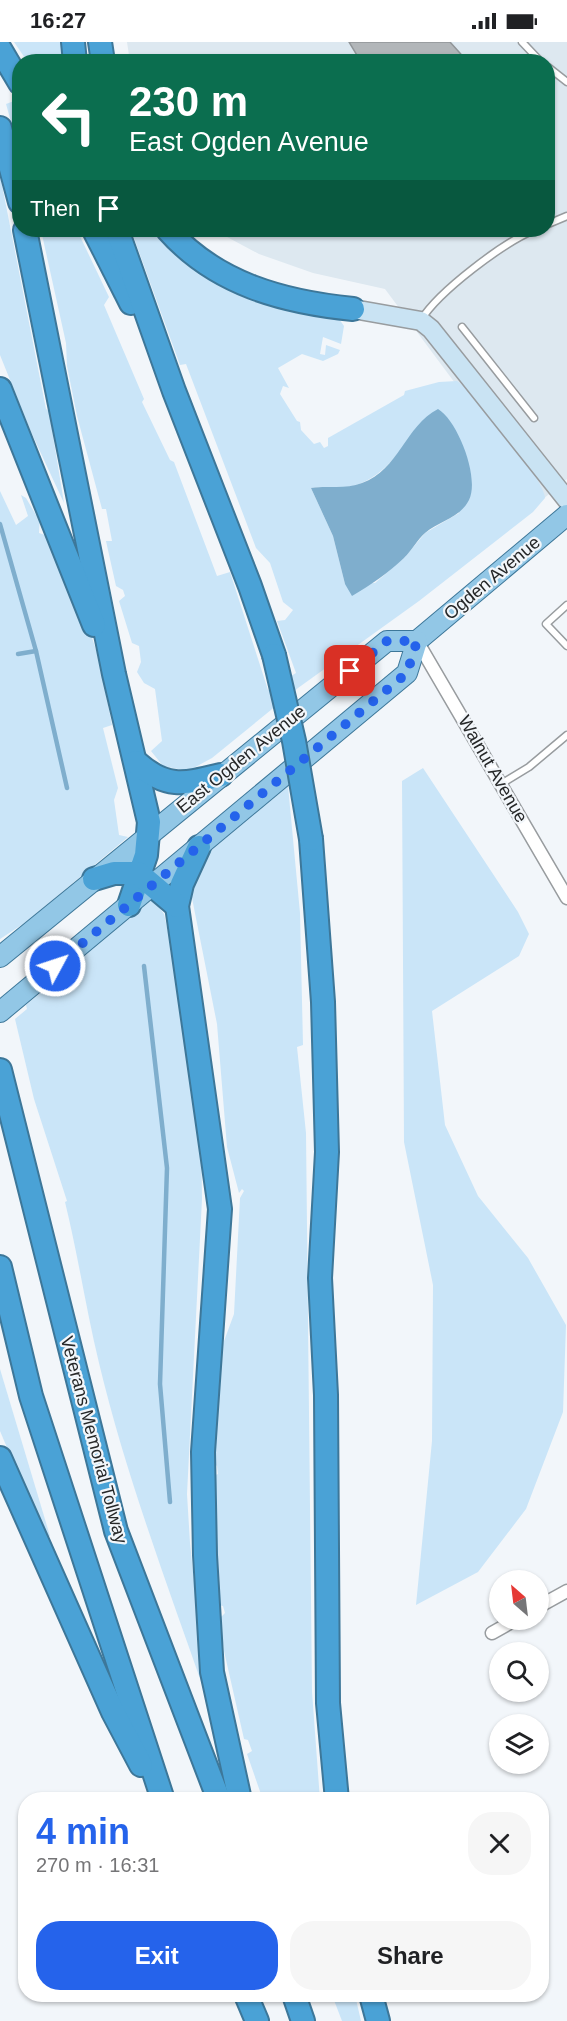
<!DOCTYPE html>
<html lang="en">
<head>
<meta charset="utf-8">
<style>
	:root { --surface:#fff; --page:#f6f6f6; --text:#202124; --muted:#757577; --accent:#2563eb }
	body { margin:0; font-family:Arial,sans-serif; background:var(--page); color:var(--text); height:100vh; display:flex; flex-direction:column; font-size:22px; white-space:nowrap }
	* { box-sizing:border-box; margin:0 }
	p { font-size:20px; color:var(--muted) }
	.icon { flex:none; width:33px; height:33px; fill:none; stroke:currentColor; stroke-width:2; stroke-linecap:round; stroke-linejoin:round }
	.map { position:relative; flex:1; overflow:hidden }
	.side { position:absolute; left:18px; top:1750px; width:531px; height:210px; display:flex; flex-direction:column; background:var(--surface); border-radius:24px; box-shadow:0 2px 4px #0004 }
	.side>* { flex:none }
	.hud { position:absolute; left:12px; top:12px; width:543px; height:183px; border-radius:24px; box-shadow:0 2px 4px #0004; background:#0b6e4f; color:#fff; overflow:hidden }
	.needle { width:39px; rotate:332deg }
	.tools { position:absolute; left:489px; top:1528px; display:grid; gap:12px }
	.tools a { display:grid; place-items:center; width:60px; height:60px; border-radius:50%; background:var(--surface); box-shadow:0 2px 4px #0004; font-size:30px }
	.pin { position:absolute; display:grid; place-items:center; width:51px; height:51px; color:#fff; margin:-26px; border-radius:12px; box-shadow:0 3px 9px #0006 }
	.me { position:absolute; width:66px; margin:-33px; rotate:50deg; stroke-linejoin:round; filter:drop-shadow(0 0 4px #0008) }
	.turn { display:flex; align-items:center; gap:21px; height:126px; padding:0 18px; font-size:27px }
	.turn .icon { width:78px; height:78px; stroke-width:2.5 }
	.turn b { display:block; font-size:42px; line-height:51px }
	.then { display:flex; align-items:center; height:57px; padding:0 18px; background:#0003; gap:12px; font-size:22px }
	.round { display:grid; place-items:center; flex:none; width:63px; height:63px; border-radius:24px; background:var(--page) }
	.headline { display:flex; align-items:center; justify-content:space-between; height:102px; padding:0 18px }
	h1 { font-size:36px; font-weight:700; line-height:45px; color:var(--accent) }
	.cta { display:flex; gap:12px; margin-top:auto; padding:12px 18px }
	.cta a { flex:1; height:69px; border-radius:24px; background:var(--accent); color:#fff; font-size:24px; font-weight:700; line-height:69px; text-align:center }
	.cta a+a { background:var(--page); color:var(--text) }
	.status { display:flex; justify-content:space-between; align-items:center; height:42px; padding:0 30px; background:var(--surface); direction:ltr }
	.status svg { height:16px; fill:currentColor }
	.map>svg:first-child { display:block }
	.built { fill:#dde8f0 }
	.green { fill:#cae5f8; fill-rule:evenodd }
	.water { fill:#7faecd }
	.lines { fill:none; stroke-linecap:round; stroke-linejoin:round }
	.stream { stroke:#7faecd; stroke-width:4.5 }
	.building { fill:#b2b6b9; stroke:#919598; stroke-width:1.5 }
	.lane-casing { stroke:#989c9f; stroke-width:9 }
	.street-casing { stroke:#989c9f; stroke-width:15 }
	.secondary-casing { stroke:#989c9f; stroke-width:21 }
	.primary-casing { stroke:#3d7799; stroke-width:22 }
	.highway-casing { stroke:#3d7799; stroke-width:26 }
	.lane { stroke:#fff; stroke-width:6 }
	.street { stroke:#fff; stroke-width:12 }
	.secondary { stroke:#c9e3f3; stroke-width:18 }
	.primary { stroke:#92c7e6; stroke-width:20 }
	.highway { stroke:#4aa2d6; stroke-width:22 }
	.highway-bridge-casing { stroke:#3d7799; stroke-width:26; stroke-linecap:butt }
	.highway-bridge { stroke:#4aa2d6; stroke-width:22 }
	.route { stroke:#2563eb; stroke-width:10; stroke-dasharray:0 18 }
	.labels { text-anchor:middle; stroke-width:4.5; stroke-linejoin:round; paint-order:stroke }
	.street-label { font-size:18px; fill:#262829; stroke:#f2f6fa }
</style>
</head>
<body>
<div class="status"><b>16:27</b><svg viewBox="0 0 49 12"><path d="M0 12V9h3v3zM5 12V6h3v6zM10 12V3h3v9zM15 12V0h3v12zM26 1h20v11H26zM47 4h2v5h-2z"/></svg></div>
<div class="map">
<svg width="567" height="1979" viewBox="0 0 567 1979">
	<rect width="100%" height="100%" fill="#f2f6fa"/>
	<!-- built -->
	<polygon class="built" points="127,0 567,0 567,437 542,458 385,247 313,231 259,212 214,188 548,188 548,20 130,20"/>
	<!-- green -->
	<g class="green">
		<polygon points="14,0 66,0 68,19 27,19"/>
		<polygon points="14,59 19,68 19,108 6,62"/>
		<polygon points="0,133 46,367 49,369 64,461 31,390 0,313"/>
		<path d="M41 188H77L109 255 104 263 144 357 142 360 170 418 174 420 217 534 230 530 268 648 296 631 277 579 285 578 293 568 283 560 270 521 256 506 186 322 180 323 131 188H160L176 205 337 274 344 284 341 302 323 295 320 312 325 313 326 303 340 308 338 312 323 319 302 312 278 326 289 346 283 344 280 352 297 379 300 380 301 388 314 402 320 400 324 406 328 404V396L404 353 405 349 439 340 457 339C474 349 545 438 545 456L533 470 419 559 298 646 212 716 188 729 163 724 151 709 162 699 155 647 144 641 137 630 141 620 139 604 132 601 119 559 125 554 123 548 116 544 106 499H112L106 467H102L77 374 67 324 66 301ZM416 386 459 471 425 491 405 515 375 541 345 542 333 494 311 446C322 444 332 447 343 446 379 441 397 414 416 386Z"/>
		<polygon points="0,449 16,483 28,474 21,453 26,456 36,473 40,472 39,491 54,496 77,550 99,617 112,683 103,686 118,746 114,758 119,793 128,795 26,880 0,897"/>
		<polygon points="423,726 518,870 529,892 519,914 432,969 445,1083 478,1154 528,1216 566,1283 563,1370 526,1467 478,1530 416,1563 432,1399 433,1243 404,1100 402,739"/>
		<polygon points="288,744 300,871 303,1003 297,1005 306,1091 312,1650 320,1758 263,1758 247,1712 252,1709 248,1698 244,1697 224,1609 220,1576 225,1571 223,1564 218,1563 211,1435 218,1432 217,1424 212,1420 217,1318 234,1272 240,1156 244,1149 242,1147 239,1151 227,1105 217,982 189,841 211,808"/>
		<path d="M154 858 164 872 174 917 201 1084 202 1157 187 1452 190 1501 206 1654C168 1544 126 1434 99 1321 86 1267 78 1213 65 1160L67 1159 34 1057 15 977 27 967 26 963 147 860Z"/>
		<polygon points="0,1327 50,1494 46,1498 0,1389"/>
		<polygon points="332,1953 355,1953 361,1979 342,1979"/>
	</g>
	<!-- water -->
	<path class="water" d="M438 367C458 379 480 436 469 458 460 476 439 479 425 491 417 498 412 508 404 516 388 531 371 543 352 554L345 542 333 494 311 446C328 443 345 448 362 441 399 428 405 384 438 367Z"/>
	<g class="lines">
		<!-- stream -->
		<g class="stream">
			<polyline points="0,482 36,609 67,746"/>
			<polyline points="18,612 36,609"/>
			<polyline points="144,924 167,1126 160,1342 170,1460"/>
		</g>
	</g>
	<!-- building -->
	<polygon class="building" points="349,0 450,0 468,20 361,20"/>
	<g class="lines">
		<defs>
			<g id="lane">
				<polyline points="522,0 541,20"/>
				<polyline points="548,25 567,40"/>
				<polyline points="548,182 567,174"/>
				<path d="M421 278C439 249 503 201 534 188"/>
				<polyline points="462,285 534,376"/>
				<polyline points="567,563 546,582 567,604"/>
				<polyline points="501,742 529,725 567,693"/>
			</g>
			<g id="street">
				<polyline points="417,599 567,856"/>
				<polyline points="538,1565 567,1549"/>
				<polyline points="492,1591 515,1578"/>
			</g>
			<polyline id="secondary" points="353,267 421,279 431,287 567,458"/>
			<g id="primary">
				<polyline points="417,599 567,473"/>
				<polyline points="0,915 387,599 417,599"/>
				<polyline points="0,970 407,631 417,599"/>
			</g>
			<g id="highway">
				<polyline points="73,0 75,20"/>
				<polyline points="100,0 103,20"/>
				<polyline points="0,7 20,41"/>
				<polyline points="0,86 20,160"/>
				<polyline points="25,188 114,632 149,780 146,813 129,863"/>
				<polyline points="94,188 131,261"/>
				<polyline points="117,188 174,349 250,544 274,613"/>
				<path d="M168 188C216 242 283 260 353 267"/>
				<polyline points="0,347 94,583"/>
				<path d="M136 720C166 747 184 742 221 733"/>
				<polyline points="311,797 323,960 327,1110 320,1236 326,1353 328,1661 337,1758"/>
				<polyline points="199,805 182,842 177,864 220,1167 203,1410 205,1513 212,1630 240,1758"/>
				<polyline points="94,837 114,831 138,831 177,864"/>
				<polyline points="0,1028 116,1489 219,1758"/>
				<polyline points="0,1225 31,1354 163,1758"/>
				<polyline points="0,1416 113,1670 141,1723"/>
				<polyline points="246,1953 257,1979"/>
				<polyline points="294,1953 303,1979"/>
				<polyline points="371,1953 378,1979"/>
			</g>
		</defs>
		<!-- lane casing -->
		<use href="#lane" class="lane-casing"/>
		<!-- street casing -->
		<use href="#street" class="street-casing"/>
		<!-- secondary casing -->
		<use href="#secondary" class="secondary-casing"/>
		<!-- primary casing -->
		<use href="#primary" class="primary-casing"/>
		<!-- highway casing -->
		<use href="#highway" class="highway-casing"/>
		<!-- lane -->
		<use href="#lane" class="lane"/>
		<!-- street -->
		<use href="#street" class="street"/>
		<!-- secondary -->
		<use href="#secondary" class="secondary"/>
		<!-- primary -->
		<use href="#primary" class="primary"/>
		<!-- highway -->
		<use href="#highway" class="highway"/>
		<defs>
			<polyline id="highway-bridge" points="274,613 294,699 311,797"/>
		</defs>
		<!-- highway-bridge casing -->
		<use href="#highway-bridge" class="highway-bridge-casing"/>
		<!-- highway-bridge -->
		<use href="#highway-bridge" class="highway-bridge"/>
	</g>
	<g class="lines">
		<!-- route -->
		<polyline class="route" points="55,924 407,631 417,599 387,599 350,629"/>
	</g>
	<g class="labels">
		<!-- street labels -->
		<g class="street-label">
			<text transform="translate(492 536) rotate(-40)" y="6">Ogden Avenue</text>
			<text transform="translate(241 717) rotate(-39)" y="6">East Ogden Avenue</text>
			<text transform="translate(493 727) rotate(60)" y="6">Walnut Avenue</text>
			<text transform="translate(94 1398) rotate(75)" y="6">Veterans Memorial Tollway</text>
		</g>
	</g>
</svg>
<div class="tools">
<a><svg class="needle" viewBox="-14 -14 28 28"><path d="M0-13l5 13h-10z" fill="#e53935"/><path d="M0 13l5-13h-10z" fill="#757577"/></svg></a>
<a><svg class="icon" aria-label="search" viewBox="0 0 24 24"><circle cx="10" cy="10" r="6"/><path d="M15 15l6 6"/></svg></a>
<a><svg class="icon" aria-label="layers" viewBox="0 0 24 24"><path d="M12 4l9 5-9 5-9-5zM3 14l9 5 9-5"/></svg></a>
</div>
<div class="pin" style="left:350px;top:629px;background:#d93025"><svg class="icon" aria-label="arrive" viewBox="0 0 24 24"><path d="M6 21V4h12l-3 4 3 4H6"/></svg></div>
<svg class="me" style="left:55px;top:924px" viewBox="-20 -20 40 40"><circle r="17" fill="#2563eb" stroke="#fff" stroke-width="3"/><path d="M0-11L8 9 0 5-8 9z" fill="#fff"/></svg>
<div class="hud">
<div class="turn"><svg class="icon" aria-label="left" viewBox="0 0 24 24"><path d="M17 20v-9H6M10 6l-5 5 5 5"/></svg><div><b>230 m</b>East Ogden Avenue</div></div>
<div class="then">Then<svg class="icon" aria-label="arrive" viewBox="0 0 24 24"><path d="M6 21V4h12l-3 4 3 4H6"/></svg></div>
</div>
<section class="side">
<div class="headline"><div><h1>4 min</h1><p>270 m · 16:31</p></div><a class="round"><svg class="icon" aria-label="close" viewBox="0 0 24 24"><path d="M6 6l12 12M18 6L6 18"/></svg></a></div>
<div class="cta"><a>Exit</a><a>Share</a></div>
</section>
</div>
</body>
</html>
